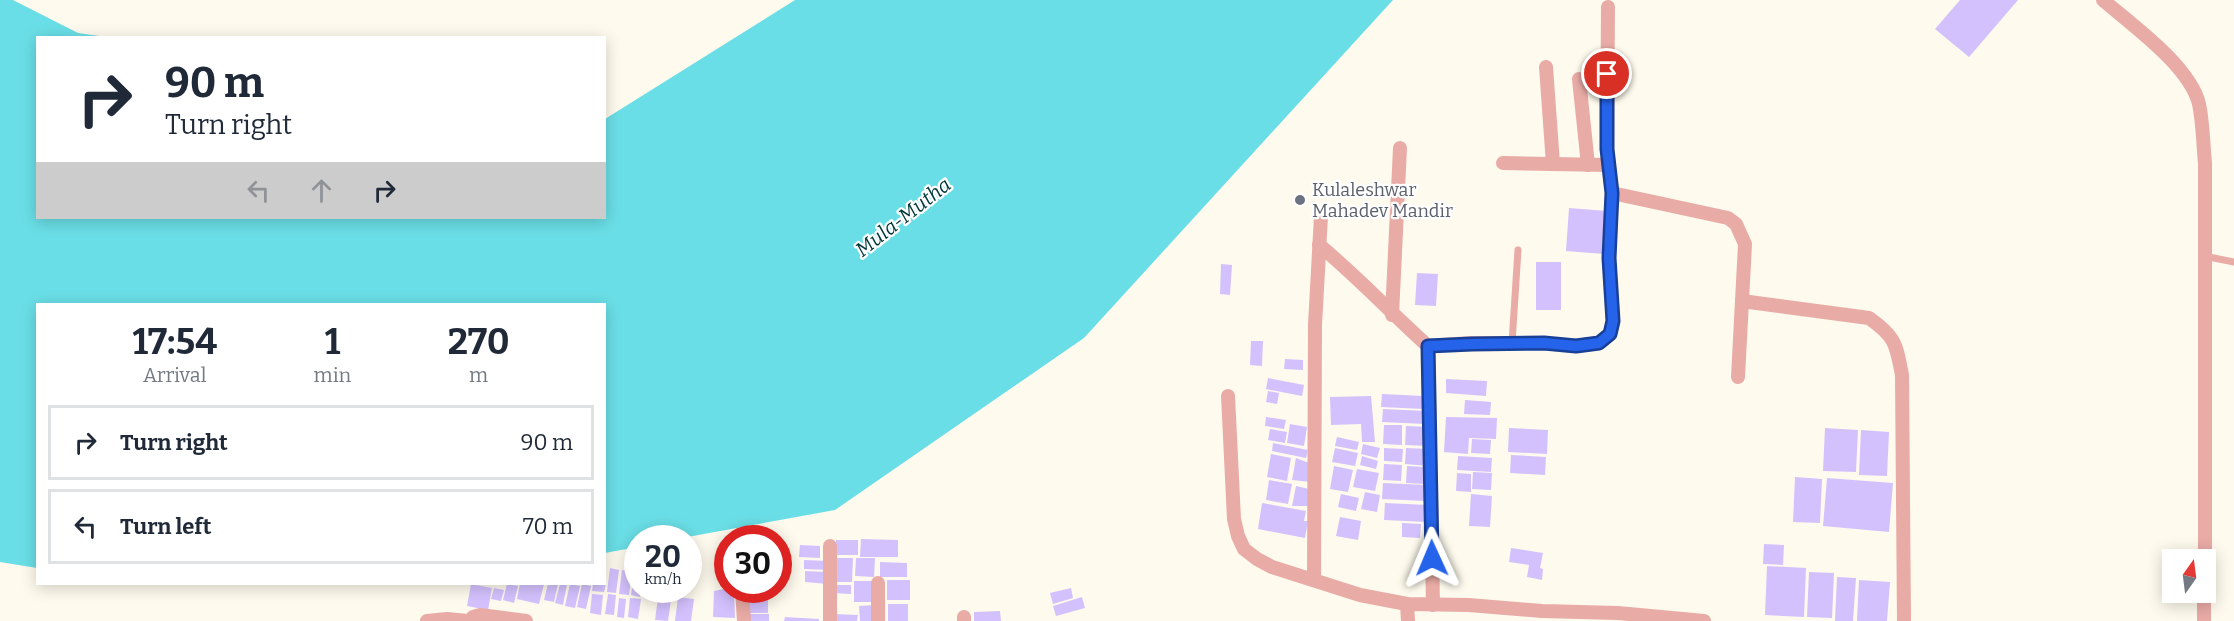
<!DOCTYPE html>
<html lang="en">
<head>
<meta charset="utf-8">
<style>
	:root { --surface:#fff; --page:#f2f2f3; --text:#1f2937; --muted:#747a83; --line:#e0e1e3 }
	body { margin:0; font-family:Bitter,serif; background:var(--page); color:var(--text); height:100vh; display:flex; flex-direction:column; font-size:22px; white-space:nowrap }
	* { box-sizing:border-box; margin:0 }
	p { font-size:20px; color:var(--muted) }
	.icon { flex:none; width:33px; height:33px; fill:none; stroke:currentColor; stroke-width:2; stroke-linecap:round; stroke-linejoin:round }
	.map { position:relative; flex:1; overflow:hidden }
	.sheet { position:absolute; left:36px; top:303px; width:570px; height:282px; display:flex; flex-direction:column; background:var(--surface); border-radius:0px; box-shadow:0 3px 15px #0003 }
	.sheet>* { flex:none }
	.top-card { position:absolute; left:36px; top:36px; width:570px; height:183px; border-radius:0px; box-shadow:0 3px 15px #0003; background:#fff; color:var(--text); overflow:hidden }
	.needle { width:39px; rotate:14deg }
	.buttons { position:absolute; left:2162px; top:549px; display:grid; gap:12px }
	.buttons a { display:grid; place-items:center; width:54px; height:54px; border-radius:0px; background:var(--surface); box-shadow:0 3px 15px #0003; font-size:30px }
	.speed { position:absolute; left:624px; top:525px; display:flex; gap:12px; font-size:30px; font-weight:700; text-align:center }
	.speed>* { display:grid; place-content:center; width:78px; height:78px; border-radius:50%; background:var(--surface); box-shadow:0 3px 15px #0003; line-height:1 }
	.speed small { font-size:15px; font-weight:400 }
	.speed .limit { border:9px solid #d22; background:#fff; color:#111 }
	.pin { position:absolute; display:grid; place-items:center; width:51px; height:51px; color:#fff; margin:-26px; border:3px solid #fff; border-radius:50%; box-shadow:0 2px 6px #0007 }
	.me { position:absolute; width:66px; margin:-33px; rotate:359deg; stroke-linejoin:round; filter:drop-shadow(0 0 4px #0008) }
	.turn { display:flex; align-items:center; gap:21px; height:126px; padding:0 30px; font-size:27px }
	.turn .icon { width:78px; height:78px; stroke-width:2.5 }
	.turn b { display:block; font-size:42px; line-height:51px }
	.lanes { display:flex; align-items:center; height:57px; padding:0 30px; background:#0003; justify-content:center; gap:30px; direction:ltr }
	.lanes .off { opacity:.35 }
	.eta { display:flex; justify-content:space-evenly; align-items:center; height:102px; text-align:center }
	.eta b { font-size:36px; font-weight:700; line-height:42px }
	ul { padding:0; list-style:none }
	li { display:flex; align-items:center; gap:18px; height:75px; margin:0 12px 9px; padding:0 18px; border:3px solid var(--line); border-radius:0px }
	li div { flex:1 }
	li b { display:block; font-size:22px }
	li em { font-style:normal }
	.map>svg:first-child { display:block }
	.water { fill:#6adee6 }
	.building { fill:#d3c1fd }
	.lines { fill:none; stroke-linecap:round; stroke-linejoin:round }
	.service { stroke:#e9aba6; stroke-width:7 }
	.minor { stroke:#e9aba6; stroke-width:14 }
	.route-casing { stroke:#184099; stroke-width:15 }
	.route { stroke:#2563eb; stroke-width:10 }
	.worship-dot { fill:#6b7280; stroke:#fff; stroke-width:2 }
	.labels { text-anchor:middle; stroke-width:4.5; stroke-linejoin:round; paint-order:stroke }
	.worship-label { font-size:18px; fill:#5b616d; stroke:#fff; text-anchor:start }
	.water-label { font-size:20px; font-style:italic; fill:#00383b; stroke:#fff }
</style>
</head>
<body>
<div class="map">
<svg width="2234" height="621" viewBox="0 0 2234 621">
	<rect width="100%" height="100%" fill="#fefaed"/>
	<!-- water -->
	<polygon class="water" points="0,0 13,0 78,33 106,37 38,38 38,218 604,218 605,119 795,0 1393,0 1084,338 835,510 682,538 638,538 637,547 605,553 604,304 38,304 37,568 0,562"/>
	<!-- building -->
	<g class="building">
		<polygon points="1960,0 2018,0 1969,57 1935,29"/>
		<polygon points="1569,208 1607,211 1604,254 1566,251"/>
		<rect x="1536" y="262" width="25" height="48"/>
		<polygon points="1221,264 1232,265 1230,295 1220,294"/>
		<polygon points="1417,273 1438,274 1436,306 1415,305"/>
		<polygon points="1251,341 1263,341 1262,366 1250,365"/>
		<polygon points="1285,359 1303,360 1303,370 1284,369"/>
		<polygon points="1268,378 1304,385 1302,396 1266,389"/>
		<polygon points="1446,379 1487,381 1486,396 1446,393"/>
		<polygon points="1268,391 1279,393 1277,404 1266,402"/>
		<polygon points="1382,394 1424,396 1424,409 1381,407"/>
		<polygon points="1371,396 1375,442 1362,442 1361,424 1331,425 1330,397"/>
		<polygon points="1465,400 1491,402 1490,415 1464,414"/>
		<polygon points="1383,409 1426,411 1425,424 1382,422"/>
		<polygon points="1266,417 1286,420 1284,429 1265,426"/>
		<polygon points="1446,417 1497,418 1496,439 1469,438 1468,454 1444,452"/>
		<polygon points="1290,424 1307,427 1304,446 1287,443"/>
		<polygon points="1384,425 1402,425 1402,445 1383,444"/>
		<polygon points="1406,426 1429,427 1428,446 1405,445"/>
		<polygon points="1509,428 1548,430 1547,454 1508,452"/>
		<polygon points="1825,428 1858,430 1856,472 1823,471"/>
		<polygon points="1270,429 1287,432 1285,443 1268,440"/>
		<polygon points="1861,430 1889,432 1887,476 1859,475"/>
		<polygon points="1337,437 1359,442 1357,450 1335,446"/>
		<polygon points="1472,439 1491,440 1490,454 1471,453"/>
		<polygon points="1273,443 1308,450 1306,458 1272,451"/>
		<polygon points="1363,444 1380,448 1377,458 1361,454"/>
		<polygon points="1335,448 1358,453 1355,466 1332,462"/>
		<polygon points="1384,448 1403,449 1402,462 1384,461"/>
		<polygon points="1406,448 1429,449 1429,466 1405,464"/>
		<polygon points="1271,454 1291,458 1287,481 1267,477"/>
		<polygon points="1511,455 1546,457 1545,475 1510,473"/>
		<polygon points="1362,456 1378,461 1376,469 1360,465"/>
		<polygon points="1458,456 1492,458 1491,472 1457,470"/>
		<polygon points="1296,458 1314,465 1311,482 1292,480"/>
		<polygon points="1384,464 1402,465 1401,481 1383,480"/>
		<polygon points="1334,466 1353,470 1348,492 1330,489"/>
		<polygon points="1407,466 1425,467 1424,484 1406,483"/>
		<polygon points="1357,469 1379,473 1375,491 1353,487"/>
		<polygon points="1473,472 1492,473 1491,490 1472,489"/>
		<polygon points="1457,473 1471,474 1471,492 1456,491"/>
		<polygon points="1795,477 1822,479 1820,523 1793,522"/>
		<polygon points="1827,478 1893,483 1889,532 1823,526"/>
		<polygon points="1269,480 1292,484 1288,504 1266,500"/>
		<polygon points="1383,483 1427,485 1426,501 1382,499"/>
		<polygon points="1296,486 1309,489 1308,506 1292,506"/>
		<polygon points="1365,492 1380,495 1377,512 1361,509"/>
		<polygon points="1341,494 1359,498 1356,511 1338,507"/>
		<polygon points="1471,494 1492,496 1490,527 1469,526"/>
		<polygon points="1262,503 1306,511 1304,521 1308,521 1305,538 1258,529"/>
		<polygon points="1385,503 1427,505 1427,522 1384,520"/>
		<polygon points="1340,517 1361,521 1358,540 1336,536"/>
		<polygon points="1402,523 1421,524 1420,538 1402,537"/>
		<polygon points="861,539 898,540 898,557 860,557"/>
		<rect x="836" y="540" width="22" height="15"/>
		<polygon points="1764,544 1784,545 1783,565 1763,564"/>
		<polygon points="800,545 820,546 820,558 799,557"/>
		<polygon points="1511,548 1543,553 1540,568 1543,569 1542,580 1527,577 1529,565 1509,562"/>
		<polygon points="832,558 853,558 852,582 832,582"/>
		<polygon points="856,558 875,558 874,577 855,576"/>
		<polygon points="804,560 829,561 829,570 804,569"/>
		<polygon points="880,562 907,563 907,577 880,577"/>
		<polygon points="1767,566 1806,568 1804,617 1765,615"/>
		<polygon points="610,568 619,570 616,593 607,592"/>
		<polygon points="635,568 638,569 638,590 641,590 640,597 631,595"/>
		<polygon points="622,570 632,571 629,595 619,594"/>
		<polygon points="805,571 828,572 828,584 805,582"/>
		<polygon points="1809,572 1834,573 1832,618 1807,617"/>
		<polygon points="1837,577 1856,578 1853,621 1835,621"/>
		<rect x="887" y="580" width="23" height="20"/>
		<polygon points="1859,580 1890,582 1887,621 1857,621"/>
		<rect x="854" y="581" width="19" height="21"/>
		<polygon points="471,584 492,588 488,610 467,606"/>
		<polygon points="507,584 518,586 514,603 503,600"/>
		<polygon points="520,584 544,584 539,604 517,599"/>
		<polygon points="548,584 558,584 554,602 544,600"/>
		<polygon points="560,584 567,584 563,605 555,603"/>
		<polygon points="570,584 580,586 575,608 565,606"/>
		<polygon points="582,584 591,586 586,609 577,607"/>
		<polygon points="593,584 606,584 604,592 592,591"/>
		<polygon points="832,585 851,585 851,594 832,593"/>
		<polygon points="494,588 504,590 501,601 491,599"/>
		<polygon points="728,588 734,590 735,618 713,617 714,591"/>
		<polygon points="1071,588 1073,598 1053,604 1050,593"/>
		<polygon points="748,590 768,590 768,613 749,613"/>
		<polygon points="659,591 672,593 668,621 655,620"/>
		<polygon points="592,594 603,595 601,615 590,613"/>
		<polygon points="608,594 616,595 614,615 605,614"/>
		<polygon points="678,597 694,599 691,621 675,621"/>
		<polygon points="1082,597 1085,608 1056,616 1053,606"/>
		<polygon points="619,598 626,599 624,618 617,617"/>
		<polygon points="630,598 641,599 638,619 628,617"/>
		<rect x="888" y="604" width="20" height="17"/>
		<polygon points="875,605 876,621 860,621 859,606"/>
		<polygon points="1000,611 1001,621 974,621 974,612"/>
		<rect x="749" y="614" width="20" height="7"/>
		<polygon points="834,614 858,615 857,621 834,621"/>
		<polygon points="785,617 819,619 819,621 784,621"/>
	</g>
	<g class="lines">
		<!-- service -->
		<g class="service">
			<polyline points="2204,256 2234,262"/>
			<polyline points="1512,343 1518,250"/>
		</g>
		<!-- minor -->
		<g class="minor">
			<path d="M2103 0C2132 25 2190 66 2199 104 2203 122 2203 144 2205 163V571"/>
			<polyline points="1546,67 1553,164"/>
			<polyline points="1579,79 1588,165"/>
			<polyline points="1503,163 1608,165"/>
			<polyline points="1612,193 1728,218 1736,224 1745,244 1738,377"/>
			<path d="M1319 245C1357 276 1391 313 1428 346L1433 605"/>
			<path d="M1742 301 1869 318C1896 337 1896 344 1902 375L1904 621"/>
			<polyline points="1392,315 1400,148"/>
			<polyline points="1428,346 1471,343 1543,343 1576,346 1599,343 1610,334 1613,321 1609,258 1612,193 1607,149 1608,7"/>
			<polyline points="1228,396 1234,519 1238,536 1244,549 1257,559 1272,567 1360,595 1407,604 1469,605 1542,611 1618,613 1704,621"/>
			<polyline points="1314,580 1315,325 1321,216"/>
			<polyline points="742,590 744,621"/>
			<polyline points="1407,604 1408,621"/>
			<polyline points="427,621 447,619 468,621"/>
			<polyline points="470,621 473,617 480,615 526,621"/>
			<polyline points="830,621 830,546"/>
			<polyline points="878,621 878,583"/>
			<polyline points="964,621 964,617"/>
			<polyline points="2204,621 2204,592"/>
		</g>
	</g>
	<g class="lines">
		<defs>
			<polyline id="route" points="1432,558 1428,346 1472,344 1544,343 1576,346 1599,343 1610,334 1613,321 1609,258 1612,193 1607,149 1607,74"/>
		</defs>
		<!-- route casing -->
		<use href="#route" class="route-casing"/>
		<!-- route -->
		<use href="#route" class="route"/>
	</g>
	<!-- markers -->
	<circle class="worship-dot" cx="1300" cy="200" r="6"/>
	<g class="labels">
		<!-- worship labels -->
		<g class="worship-label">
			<text x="1312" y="196">Kulaleshwar<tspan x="1312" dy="21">Mahadev Mandir</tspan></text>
		</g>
		<!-- water labels -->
		<g class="water-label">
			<text transform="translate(903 217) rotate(-38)" y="7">Mula-Mutha</text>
		</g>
	</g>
</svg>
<div class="buttons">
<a><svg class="needle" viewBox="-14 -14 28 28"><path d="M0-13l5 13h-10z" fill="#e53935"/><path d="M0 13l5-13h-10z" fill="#747a83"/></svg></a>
</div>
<div class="speed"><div>20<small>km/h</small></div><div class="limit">30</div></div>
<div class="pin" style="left:1607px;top:74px;background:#d93025"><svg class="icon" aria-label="arrive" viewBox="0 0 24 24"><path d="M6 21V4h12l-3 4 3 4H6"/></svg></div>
<svg class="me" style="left:1432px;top:558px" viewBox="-20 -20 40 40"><path d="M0-17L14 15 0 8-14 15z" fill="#2563eb" stroke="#fff" stroke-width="4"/></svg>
<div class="top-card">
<div class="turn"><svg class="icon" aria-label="right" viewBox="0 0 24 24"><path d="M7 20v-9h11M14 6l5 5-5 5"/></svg><div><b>90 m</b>Turn right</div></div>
<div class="lanes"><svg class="icon off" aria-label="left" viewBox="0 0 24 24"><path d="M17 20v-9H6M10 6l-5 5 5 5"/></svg><svg class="icon off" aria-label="ahead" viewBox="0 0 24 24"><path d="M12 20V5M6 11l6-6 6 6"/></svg><svg class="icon" aria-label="right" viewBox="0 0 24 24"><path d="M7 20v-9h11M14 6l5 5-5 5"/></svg></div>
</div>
<section class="sheet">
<div class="eta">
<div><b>17:54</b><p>Arrival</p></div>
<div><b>1</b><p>min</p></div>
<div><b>270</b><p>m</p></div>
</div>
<ul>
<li><svg class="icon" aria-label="right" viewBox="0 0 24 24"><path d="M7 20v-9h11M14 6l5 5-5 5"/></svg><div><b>Turn right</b></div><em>90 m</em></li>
<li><svg class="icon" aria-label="left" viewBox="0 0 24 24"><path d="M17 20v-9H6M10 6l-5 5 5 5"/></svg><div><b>Turn left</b></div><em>70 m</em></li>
</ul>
</section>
</div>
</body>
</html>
